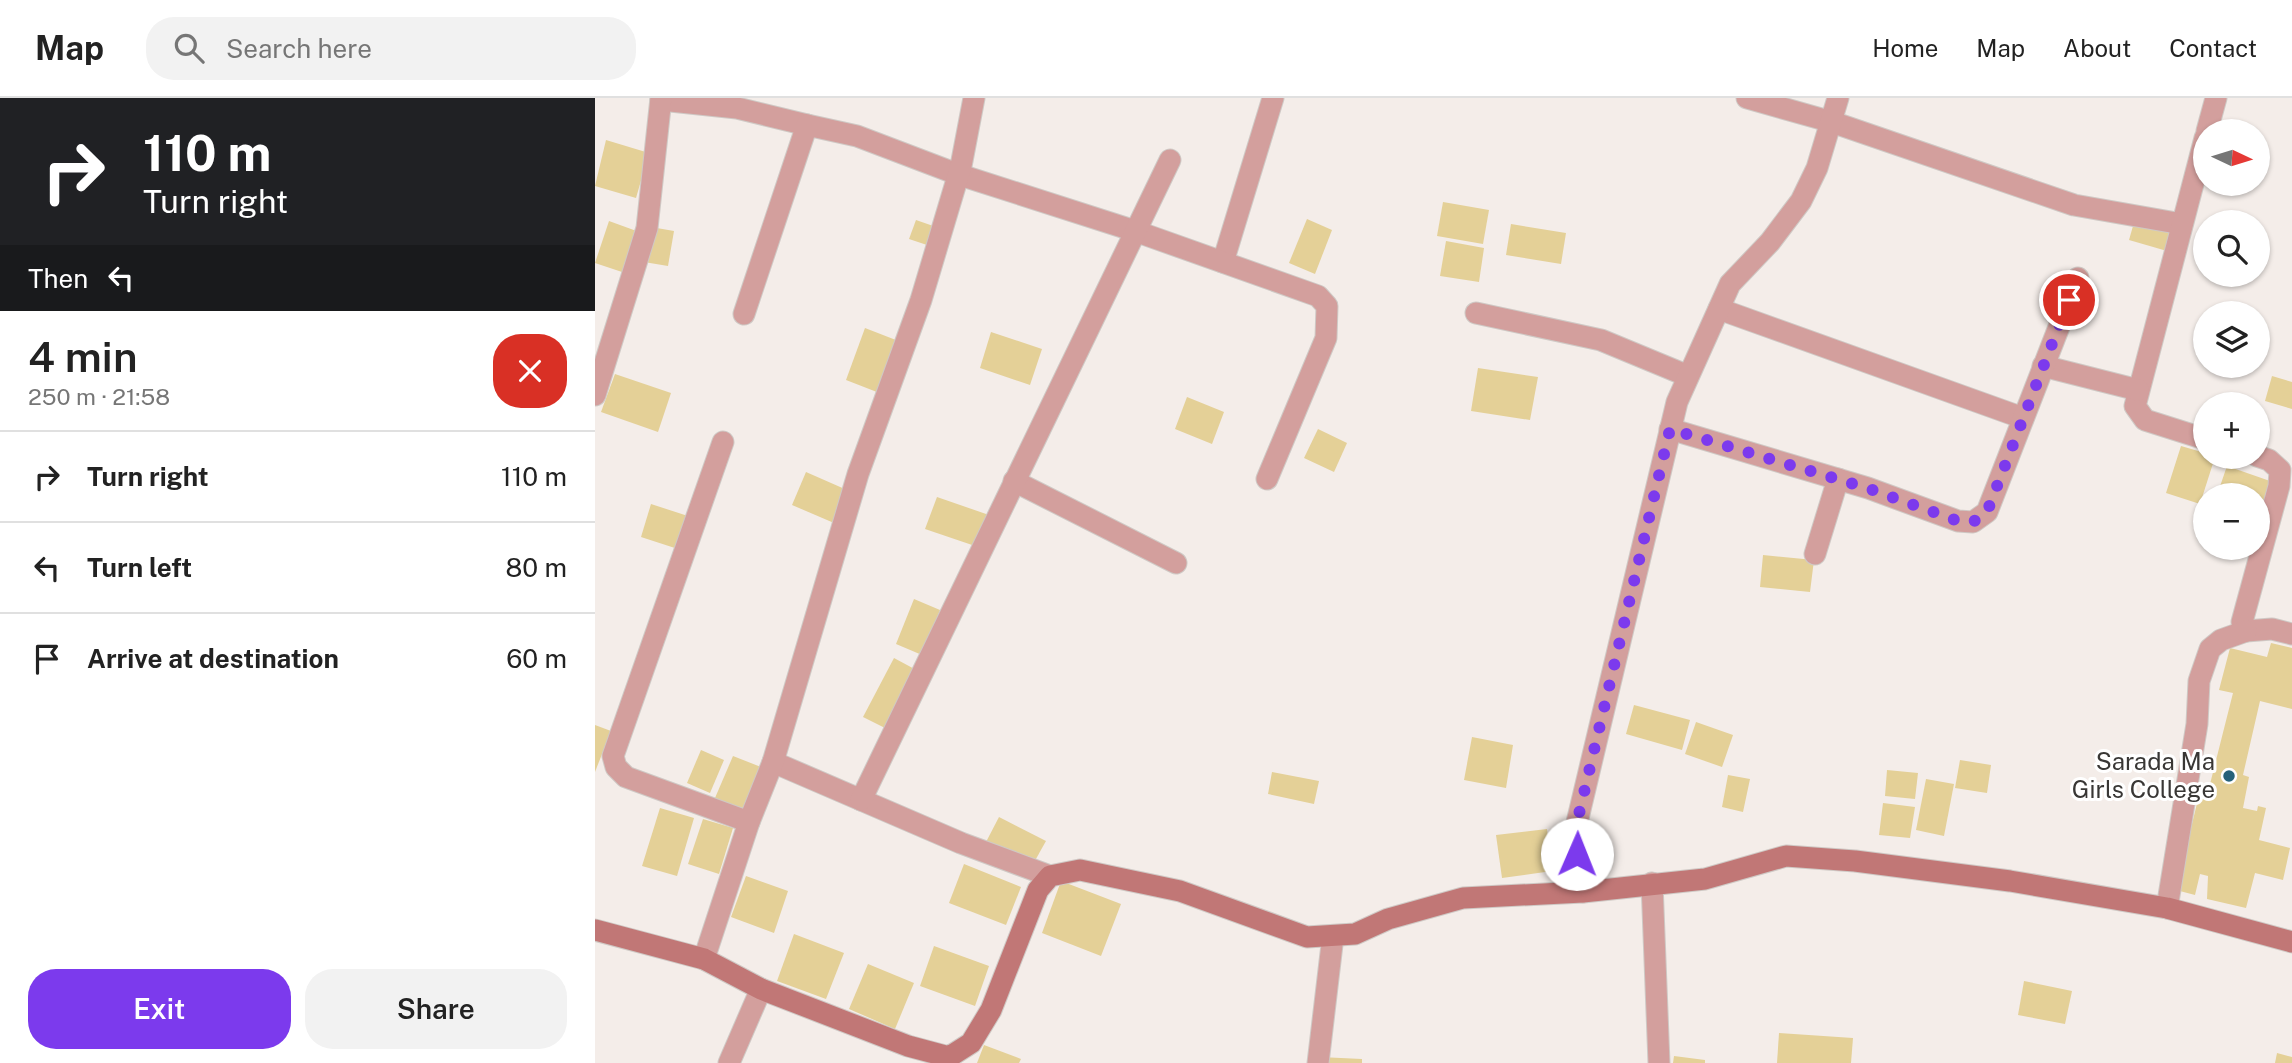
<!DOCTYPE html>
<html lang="en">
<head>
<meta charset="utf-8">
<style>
	:root { --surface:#fff; --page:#f2f2f2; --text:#222; --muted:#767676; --line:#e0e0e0; --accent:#7c3aed }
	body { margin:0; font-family:"Public Sans",sans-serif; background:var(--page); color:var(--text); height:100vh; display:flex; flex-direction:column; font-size:26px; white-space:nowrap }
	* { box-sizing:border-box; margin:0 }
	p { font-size:23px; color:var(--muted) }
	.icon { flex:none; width:38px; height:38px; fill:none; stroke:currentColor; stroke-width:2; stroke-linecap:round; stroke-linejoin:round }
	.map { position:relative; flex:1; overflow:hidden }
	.sheet { display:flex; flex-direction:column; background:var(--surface); width:595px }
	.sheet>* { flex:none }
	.banner { background:#202124; color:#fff; overflow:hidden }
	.needle { width:46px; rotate:94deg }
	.tools { position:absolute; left:1598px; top:21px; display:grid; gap:14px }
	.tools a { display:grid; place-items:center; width:77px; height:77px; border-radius:50%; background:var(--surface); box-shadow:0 2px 5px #0004; font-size:35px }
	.pin { position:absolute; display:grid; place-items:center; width:60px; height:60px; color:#fff; margin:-30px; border:4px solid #fff; border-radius:50%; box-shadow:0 2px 7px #0007 }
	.me { position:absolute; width:77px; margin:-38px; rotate:1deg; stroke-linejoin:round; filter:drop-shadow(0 0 5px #0008) }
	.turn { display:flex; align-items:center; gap:24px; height:147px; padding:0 28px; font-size:32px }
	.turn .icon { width:91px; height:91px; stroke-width:2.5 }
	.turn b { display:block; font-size:49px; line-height:60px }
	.then { display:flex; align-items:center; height:66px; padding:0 28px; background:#0003; gap:14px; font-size:26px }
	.round { display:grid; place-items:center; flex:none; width:74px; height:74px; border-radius:28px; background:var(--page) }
	.headline { display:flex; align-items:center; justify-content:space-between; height:119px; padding:0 28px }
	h1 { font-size:42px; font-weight:600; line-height:52px }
	.primary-button { display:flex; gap:14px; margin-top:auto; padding:14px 28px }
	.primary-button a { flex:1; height:80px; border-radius:28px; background:var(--accent); color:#fff; font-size:28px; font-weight:600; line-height:80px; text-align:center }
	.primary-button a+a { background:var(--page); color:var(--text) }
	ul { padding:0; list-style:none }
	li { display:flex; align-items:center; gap:21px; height:91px; padding:0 28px; border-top:2px solid var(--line) }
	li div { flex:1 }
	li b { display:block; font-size:26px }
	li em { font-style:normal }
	header { display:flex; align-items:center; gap:42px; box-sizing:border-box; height:98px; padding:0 35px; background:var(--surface); border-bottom:2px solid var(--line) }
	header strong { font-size:33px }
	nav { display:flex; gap:38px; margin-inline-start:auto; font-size:24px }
	.search { width:490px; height:63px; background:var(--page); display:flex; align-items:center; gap:18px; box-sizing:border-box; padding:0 24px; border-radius:28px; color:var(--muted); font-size:26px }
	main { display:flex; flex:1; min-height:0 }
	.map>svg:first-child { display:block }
	.building { fill:#e4d097 }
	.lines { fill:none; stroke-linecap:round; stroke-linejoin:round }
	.street-casing { stroke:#cfc9c5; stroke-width:23 }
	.secondary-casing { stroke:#cfc9c5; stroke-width:23 }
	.street { stroke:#d39f9d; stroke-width:21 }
	.secondary { stroke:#c17776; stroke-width:21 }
	.route { stroke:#7c3aed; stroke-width:12; stroke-dasharray:0 21.6 }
	.poi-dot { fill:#266179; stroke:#fff; stroke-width:2.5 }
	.labels { text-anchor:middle; stroke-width:6; stroke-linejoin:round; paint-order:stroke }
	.poi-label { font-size:24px; fill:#393735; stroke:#fff; text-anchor:end }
</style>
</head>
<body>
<header>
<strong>Map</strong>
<div class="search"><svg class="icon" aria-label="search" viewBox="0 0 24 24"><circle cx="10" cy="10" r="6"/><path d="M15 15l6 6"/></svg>Search here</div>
<nav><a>Home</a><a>Map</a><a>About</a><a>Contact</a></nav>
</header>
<main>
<section class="sheet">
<div class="banner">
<div class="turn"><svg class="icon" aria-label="right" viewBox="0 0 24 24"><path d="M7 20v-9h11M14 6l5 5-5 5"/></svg><div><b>110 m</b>Turn right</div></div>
<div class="then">Then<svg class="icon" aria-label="left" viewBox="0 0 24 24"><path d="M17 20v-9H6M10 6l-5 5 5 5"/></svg></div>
</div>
<div class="headline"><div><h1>4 min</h1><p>250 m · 21:58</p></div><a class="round" style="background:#d93025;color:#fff"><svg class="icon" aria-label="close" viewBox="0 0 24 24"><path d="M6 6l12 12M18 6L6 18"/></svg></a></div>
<ul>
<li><svg class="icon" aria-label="right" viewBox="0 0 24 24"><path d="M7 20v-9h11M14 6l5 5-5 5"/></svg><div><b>Turn right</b></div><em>110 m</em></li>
<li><svg class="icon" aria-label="left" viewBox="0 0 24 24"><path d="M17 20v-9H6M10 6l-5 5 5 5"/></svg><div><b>Turn left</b></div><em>80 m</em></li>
<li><svg class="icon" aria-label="arrive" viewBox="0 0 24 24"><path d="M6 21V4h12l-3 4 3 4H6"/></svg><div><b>Arrive at destination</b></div><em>60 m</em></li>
</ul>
<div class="primary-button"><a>Exit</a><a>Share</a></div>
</section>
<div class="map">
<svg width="1697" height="965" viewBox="0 0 1697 965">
	<rect width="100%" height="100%" fill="#f4ede9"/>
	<!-- building -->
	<g class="building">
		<polygon points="11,42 54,55 41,100 0,88"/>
		<polygon points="848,104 894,112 888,146 842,138"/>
		<polygon points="712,121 737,132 720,176 694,165"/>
		<polygon points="1540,121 1578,132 1572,153 1534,142"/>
		<polygon points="321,122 344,130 338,149 314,141"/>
		<polygon points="14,123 47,135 33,176 0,165"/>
		<polygon points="916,126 971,135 966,166 911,157"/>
		<polygon points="56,129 79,133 73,168 49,164"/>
		<polygon points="851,143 889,150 884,184 845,178"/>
		<polygon points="270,230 306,244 287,296 251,282"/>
		<polygon points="396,234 447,251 435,287 385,270"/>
		<polygon points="883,270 943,279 935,322 876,313"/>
		<polygon points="20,276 76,295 63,334 6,314"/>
		<polygon points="1677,278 1697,284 1697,311 1670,303"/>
		<polygon points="592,299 629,314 617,346 580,331"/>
		<polygon points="723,331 752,345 739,374 709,360"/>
		<polygon points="1586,348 1610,355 1610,359 1620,359 1605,406 1571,395"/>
		<polygon points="1632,368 1675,383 1663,420 1662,397 1622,397"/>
		<polygon points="211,374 252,392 239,425 197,407"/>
		<polygon points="342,399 394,417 383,449 330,431"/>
		<polygon points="56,406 96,419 86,452 46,439"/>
		<polygon points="1168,457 1219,462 1215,494 1165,489"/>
		<polygon points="319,501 345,512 327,557 301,546"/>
		<polygon points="1676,545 1697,550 1697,611 1665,603 1648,677 1654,679 1648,710 1662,713 1663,708 1671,710 1664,742 1695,750 1688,782 1660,775 1651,810 1612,801 1613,778 1605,776 1600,797 1581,792 1605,693 1613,694 1638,595 1624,592 1635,550 1672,559"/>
		<polygon points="299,560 325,574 294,632 268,619"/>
		<polygon points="1039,607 1095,622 1087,652 1031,636"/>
		<polygon points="1101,624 1138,637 1127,669 1090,656"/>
		<polygon points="0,627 16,633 0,674"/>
		<polygon points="877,639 918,647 911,690 869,682"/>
		<polygon points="106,652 129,662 115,695 92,685"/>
		<polygon points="138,658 166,669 148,712 120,700"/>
		<polygon points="1365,662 1396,667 1392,695 1360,690"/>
		<polygon points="1292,672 1323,675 1320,701 1290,698"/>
		<polygon points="677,674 724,683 719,706 673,696"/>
		<polygon points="1133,677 1155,681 1148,714 1127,709"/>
		<polygon points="1331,681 1359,686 1349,738 1321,732"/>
		<polygon points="1288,705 1320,709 1315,740 1284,737"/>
		<polygon points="65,710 99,720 82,778 47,768"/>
		<polygon points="404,719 451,743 437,768 391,744"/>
		<polygon points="108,721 138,730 124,776 93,766"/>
		<polygon points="952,731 957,773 907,780 901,737"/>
		<polygon points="369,766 426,789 411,827 354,805"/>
		<polygon points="151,778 193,793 179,835 136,819"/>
		<polygon points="466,783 526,806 506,858 447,835"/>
		<polygon points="199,836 249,855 231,901 182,883"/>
		<polygon points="339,848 394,868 380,908 325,888"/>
		<polygon points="273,866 319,885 300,931 254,911"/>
		<polygon points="1429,883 1477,893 1470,926 1423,917"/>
		<polygon points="1184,935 1258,940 1256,965 1182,965"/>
		<polygon points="389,947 426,961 424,965 382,965"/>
		<polygon points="1682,955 1697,959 1697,965 1680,965"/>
		<polygon points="1079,958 1110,962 1110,965 1078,965"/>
		<polygon points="725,959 767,961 767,965 725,965"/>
	</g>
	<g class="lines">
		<defs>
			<g id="street">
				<polyline points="1152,0 1237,24 1479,107 1587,126"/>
				<polyline points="66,2 142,10 212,27"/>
				<polyline points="1612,33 1621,0"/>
				<polyline points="1610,40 1540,308 1550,322 1610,341"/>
				<polyline points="628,164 678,0"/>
				<polyline points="1124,211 1428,320"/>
				<polyline points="881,215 1006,242 1093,278"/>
				<polyline points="149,216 212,27 262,38 362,76 540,133 723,198 732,208 731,240 672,381"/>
				<polyline points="1448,268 1543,292"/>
				<polyline points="0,297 52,130 66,0"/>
				<polyline points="1075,331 1273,390 1363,423 1378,424 1392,414 1483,180"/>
				<polyline points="128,344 18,658 21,669 31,679 154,724"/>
				<polyline points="1662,358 1674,362 1685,372 1684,388 1647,524 1651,533 1677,531 1697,536"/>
				<polyline points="419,383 581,465"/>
				<polyline points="1220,456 1243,381"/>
				<polyline points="178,664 366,745 455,778"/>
				<polyline points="266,702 575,62"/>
				<polyline points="1057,785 1064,965"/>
				<polyline points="988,794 979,737 1082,304 1135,186 1175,144 1206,103 1222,70 1243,0"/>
				<polyline points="1572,810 1602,626 1604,583 1615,551 1626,542 1651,533"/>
				<polyline points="109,861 154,724 178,664 263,376 326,202 366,68 379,0"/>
				<polyline points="134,965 166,891"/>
				<polyline points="723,965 738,838"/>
			</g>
			<polyline id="secondary" points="0,832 109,861 166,891 313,948 354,959 376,945 396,912 443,792 455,778 485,772 585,793 712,839 760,836 793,821 868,800 988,794 1110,781 1191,758 1260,763 1415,783 1572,810 1697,844"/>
		</defs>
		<!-- street casing -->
		<use href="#street" class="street-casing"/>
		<!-- secondary casing -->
		<use href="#secondary" class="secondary-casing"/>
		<!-- street -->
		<use href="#street" class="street"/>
		<!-- secondary -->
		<use href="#secondary" class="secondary"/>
	</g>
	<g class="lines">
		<!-- route -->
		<polyline class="route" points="982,756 979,737 1075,331 1272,390 1363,423 1378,424 1392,414 1474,202"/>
	</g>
	<!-- markers -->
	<circle class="poi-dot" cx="1634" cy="678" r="7"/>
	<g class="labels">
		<!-- poi labels -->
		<g class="poi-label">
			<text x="1620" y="672">Sarada Ma<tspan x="1620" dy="28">Girls College</tspan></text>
		</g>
	</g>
</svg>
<div class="tools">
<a><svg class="needle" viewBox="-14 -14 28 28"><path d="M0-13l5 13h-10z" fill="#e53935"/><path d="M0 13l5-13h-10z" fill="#767676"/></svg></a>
<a><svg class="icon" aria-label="search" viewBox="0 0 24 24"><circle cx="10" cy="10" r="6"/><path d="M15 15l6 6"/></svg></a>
<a><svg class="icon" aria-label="layers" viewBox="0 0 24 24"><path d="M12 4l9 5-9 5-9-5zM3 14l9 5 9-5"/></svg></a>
<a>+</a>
<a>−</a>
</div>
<div class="pin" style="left:1474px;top:202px;background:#d93025"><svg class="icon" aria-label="arrive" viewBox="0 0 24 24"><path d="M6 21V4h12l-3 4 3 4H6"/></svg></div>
<svg class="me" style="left:982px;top:756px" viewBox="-20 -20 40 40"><circle r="19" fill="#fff"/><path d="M0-13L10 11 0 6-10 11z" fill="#7c3aed"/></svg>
</div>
</main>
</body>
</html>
